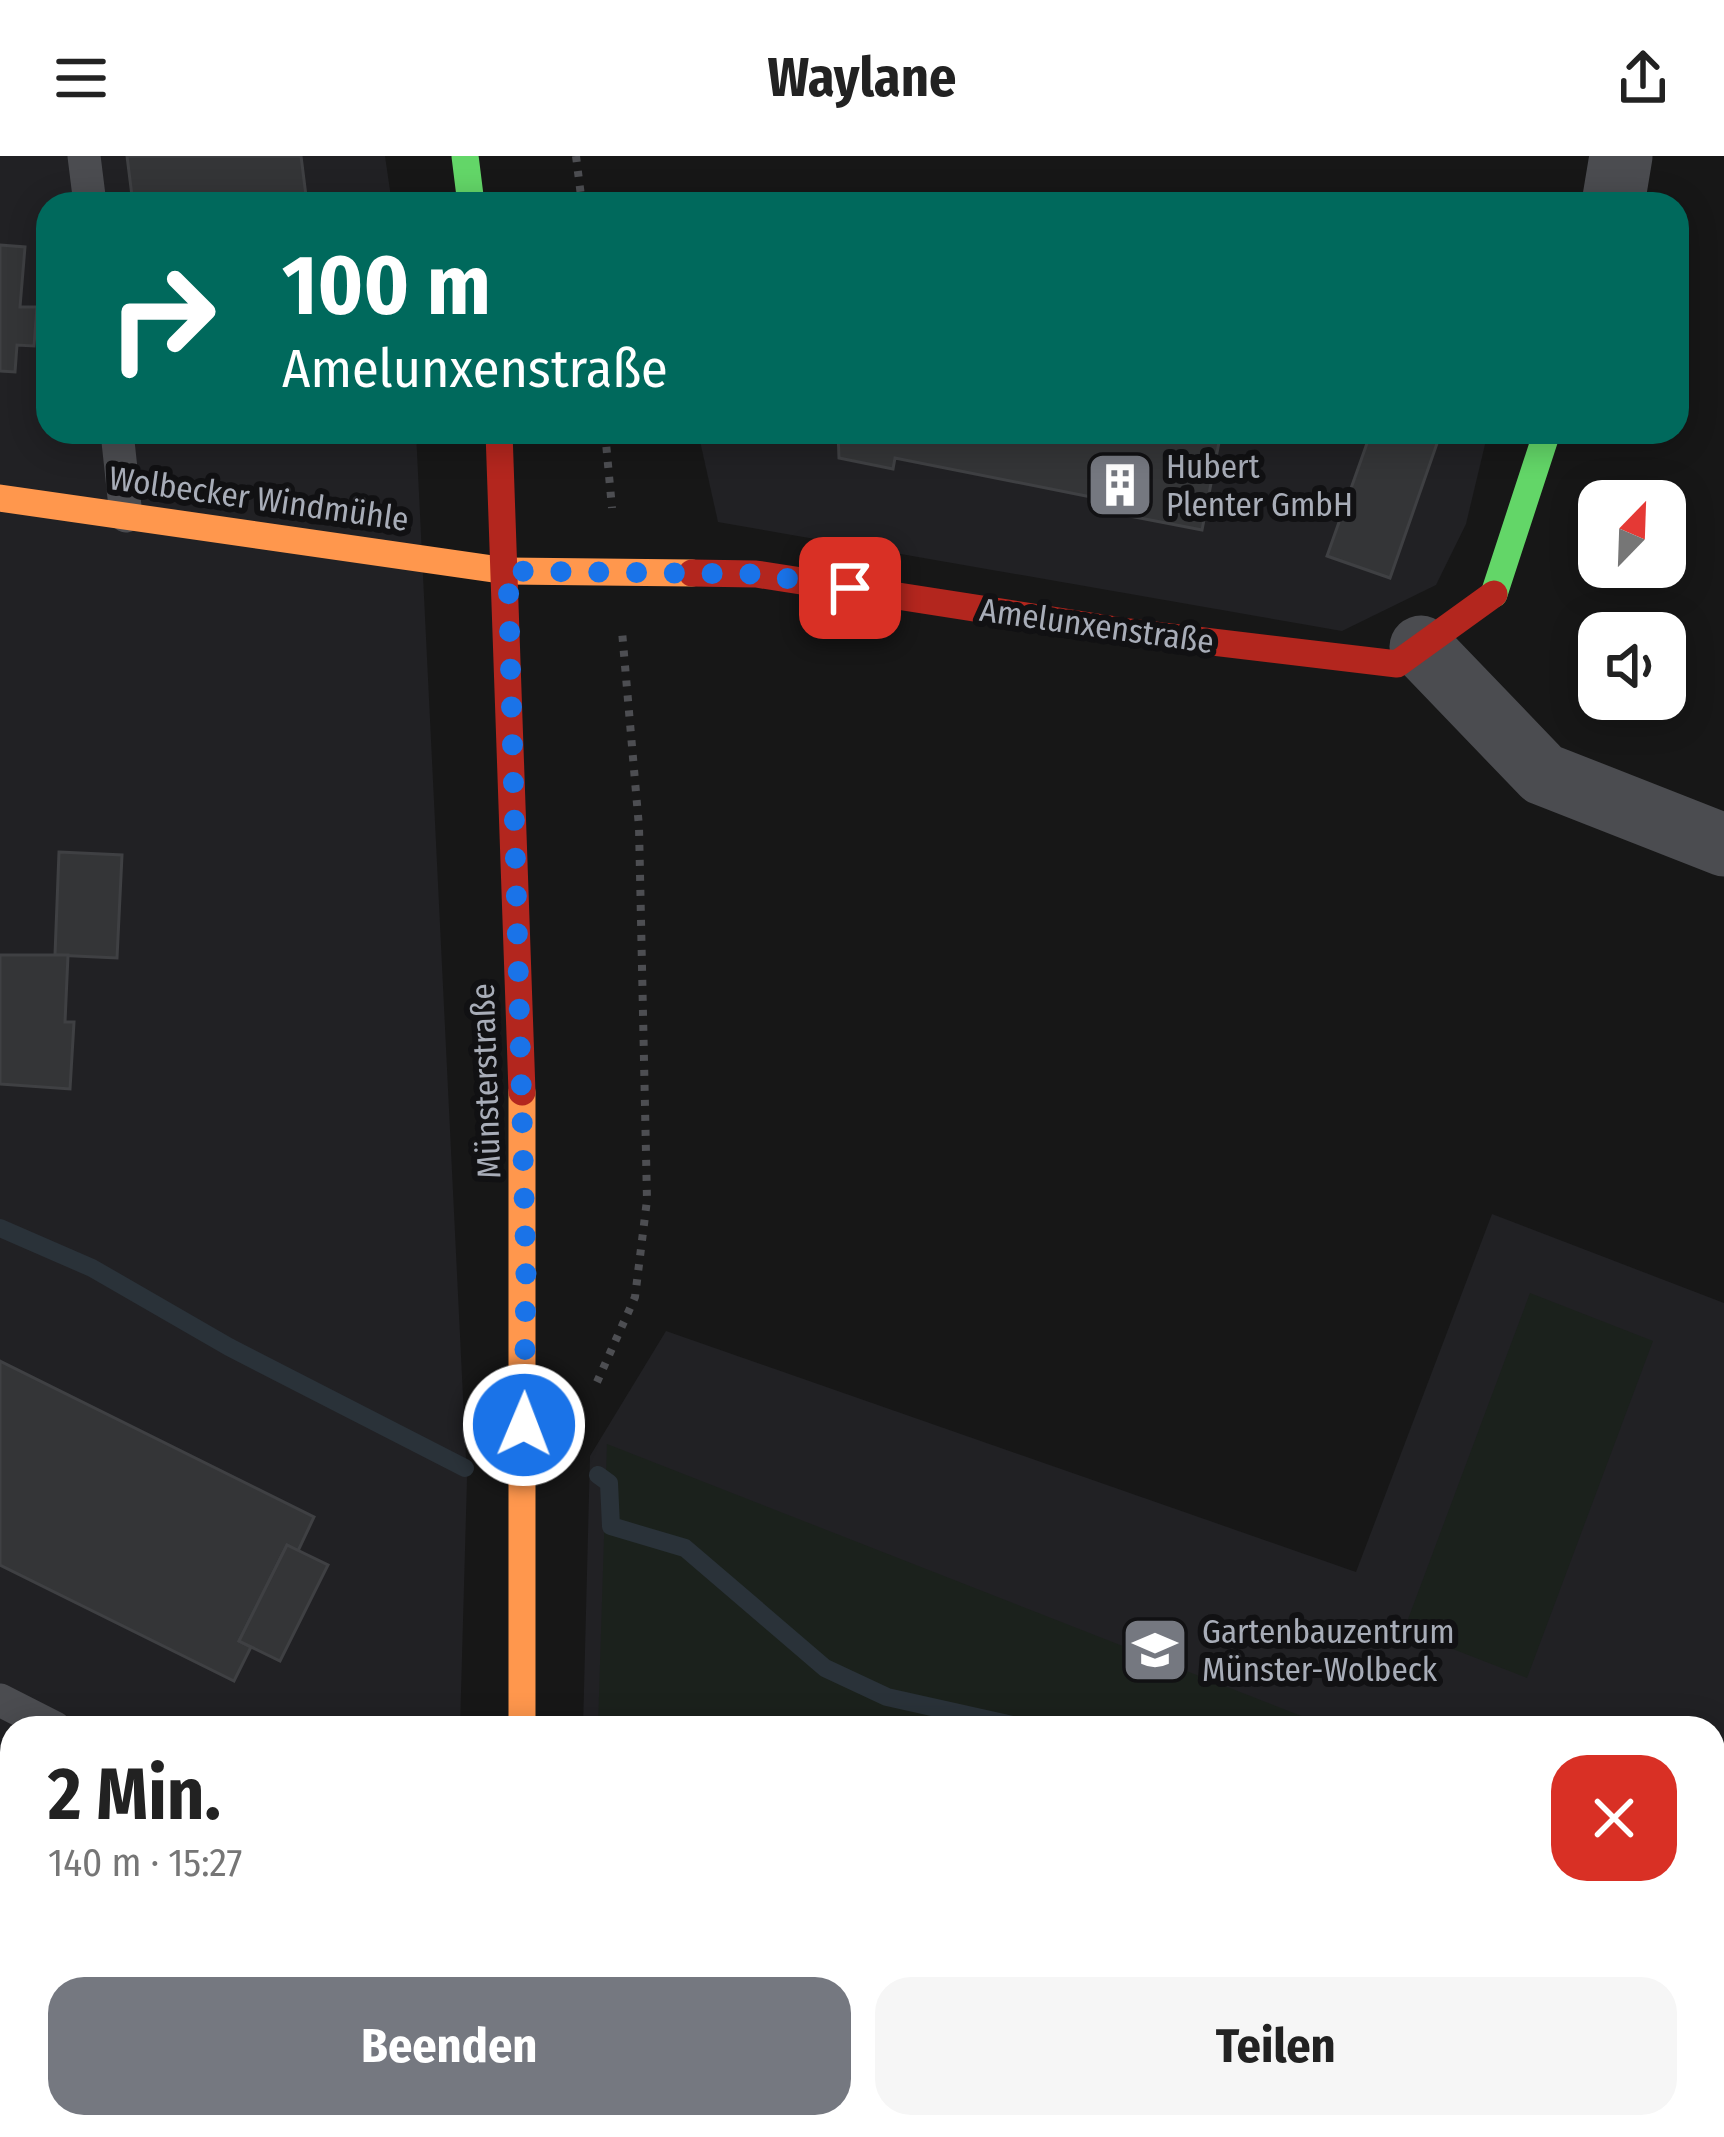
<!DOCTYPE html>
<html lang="de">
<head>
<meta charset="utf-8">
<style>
	:root { --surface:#fff; --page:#f6f6f6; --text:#222; --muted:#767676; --accent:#757880 }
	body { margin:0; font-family:"Fira Sans Condensed",sans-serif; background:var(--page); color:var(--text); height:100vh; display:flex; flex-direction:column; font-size:45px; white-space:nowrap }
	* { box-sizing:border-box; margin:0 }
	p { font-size:39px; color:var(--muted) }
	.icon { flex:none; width:66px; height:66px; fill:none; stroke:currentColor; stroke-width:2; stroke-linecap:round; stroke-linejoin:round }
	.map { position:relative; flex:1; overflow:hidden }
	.sheet { position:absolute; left:0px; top:1560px; width:1725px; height:423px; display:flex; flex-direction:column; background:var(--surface); border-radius:36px 36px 0 0; box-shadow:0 6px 30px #0003 }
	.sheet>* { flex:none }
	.top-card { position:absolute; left:36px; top:36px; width:1653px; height:252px; border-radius:36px; box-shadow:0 6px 30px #0003; background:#00695c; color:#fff; overflow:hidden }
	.needle { width:78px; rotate:23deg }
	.buttons { position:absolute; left:1578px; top:324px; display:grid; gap:24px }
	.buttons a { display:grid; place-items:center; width:108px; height:108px; border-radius:24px; background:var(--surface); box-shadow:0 6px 30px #0003; font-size:60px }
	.pin { position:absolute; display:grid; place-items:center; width:102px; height:102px; color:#fff; margin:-51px; border-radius:24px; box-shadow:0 6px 18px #0006 }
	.me { position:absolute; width:132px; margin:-66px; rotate:1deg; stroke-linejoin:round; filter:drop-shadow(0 0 9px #0008) }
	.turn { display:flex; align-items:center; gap:42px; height:252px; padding:0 48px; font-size:54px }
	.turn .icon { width:156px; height:156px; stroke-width:2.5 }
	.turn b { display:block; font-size:84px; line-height:102px }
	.round { display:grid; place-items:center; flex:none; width:126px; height:126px; border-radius:36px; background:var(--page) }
	.overview { display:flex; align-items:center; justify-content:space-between; height:204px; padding:0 48px }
	h1 { font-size:72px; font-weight:700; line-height:90px }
	.button { display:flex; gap:24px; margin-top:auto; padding:24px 48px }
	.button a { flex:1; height:138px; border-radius:36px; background:var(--accent); color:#fff; font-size:48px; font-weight:700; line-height:138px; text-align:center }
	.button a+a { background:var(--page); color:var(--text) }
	header { display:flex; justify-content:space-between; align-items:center; height:156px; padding:0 48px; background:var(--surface); font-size:54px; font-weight:700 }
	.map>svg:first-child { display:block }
	.built { fill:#212124 }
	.green { fill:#1b211c }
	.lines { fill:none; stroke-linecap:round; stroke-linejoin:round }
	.stream { stroke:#2a3239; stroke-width:18 }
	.building { fill:#343537; stroke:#3f4043; stroke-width:3 }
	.path { stroke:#4d4e52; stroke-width:8; stroke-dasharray:6 9; stroke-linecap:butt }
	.lane { stroke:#4b4c50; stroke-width:33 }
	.street { stroke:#4b4c50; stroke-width:63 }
	.fast { stroke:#63d668; stroke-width:27 }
	.slow { stroke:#ff974d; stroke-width:27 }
	.jam { stroke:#b3261e; stroke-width:27 }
	.route { stroke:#1a73e8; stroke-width:21; stroke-dasharray:0 37.8 }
	.labels { text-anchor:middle; stroke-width:12; stroke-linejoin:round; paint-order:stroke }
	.poi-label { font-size:33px; fill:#a8adb8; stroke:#111113; text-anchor:start }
	.street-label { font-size:33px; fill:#a8adb8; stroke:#111113 }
</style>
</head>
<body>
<header><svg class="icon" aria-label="menu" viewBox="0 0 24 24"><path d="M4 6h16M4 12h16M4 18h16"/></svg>Waylane<svg class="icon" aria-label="share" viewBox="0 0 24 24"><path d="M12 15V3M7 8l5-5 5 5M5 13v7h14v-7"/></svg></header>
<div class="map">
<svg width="1724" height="1981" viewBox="0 0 1724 1981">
	<rect width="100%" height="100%" fill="#171717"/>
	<!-- built -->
	<g class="built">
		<polygon points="0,0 385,0 392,48 48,48 48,276 416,276 467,1323 460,1572 12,1572 12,1971 450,1971 449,1981 0,1981"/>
		<polygon points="704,36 1543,44 699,48"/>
		<polygon points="698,276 1488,276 1466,368 1436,429 1342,475 718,366"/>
		<polygon points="1492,1058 1724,1147 1724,1981 573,1981 573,1971 1713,1971 1713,1572 583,1572 590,1300 666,1175 1356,1416"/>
	</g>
	<!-- green -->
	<g class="green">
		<polygon points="1530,1137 1653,1185 1527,1522 1404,1474"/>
		<polygon points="607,1288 1332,1572 598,1572"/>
		<polygon points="586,1971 1518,1971 1523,1981 586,1981"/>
	</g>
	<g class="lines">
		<!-- stream -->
		<g class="stream">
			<polyline points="0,1072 92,1112 229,1191 465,1312"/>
			<polyline points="598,1319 609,1327 611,1370 685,1392 825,1512 887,1541 1026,1572"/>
			<polyline points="1442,1981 1443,1971"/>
		</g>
	</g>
	<!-- building -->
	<g class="building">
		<polygon points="127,0 301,0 307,48 133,48"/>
		<polygon points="0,89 25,91 20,151 37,151 34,190 17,189 15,216 0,215"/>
		<polygon points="838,276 1221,276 1202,374 1109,356 1111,345 895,302 893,313 839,302"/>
		<polygon points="1371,276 1441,276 1390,422 1327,400"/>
		<polygon points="59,696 122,699 117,802 55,799"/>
		<polygon points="0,799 68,799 65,866 74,866 70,933 0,928"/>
		<polygon points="0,1205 314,1361 298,1395 287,1389 239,1485 251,1491 234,1525 0,1409"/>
		<polygon points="287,1389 328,1409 280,1505 239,1485"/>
		<polygon points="0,1660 12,1666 12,1731 0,1756"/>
		<rect x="1089" y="1973" width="122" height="8"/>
	</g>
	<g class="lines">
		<!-- path -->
		<g class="path">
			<polyline points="576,0 582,48"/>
			<polyline points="605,276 612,352"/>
			<polyline points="597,1226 635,1141 647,1044 639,671 622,475"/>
			<polyline points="959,1971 964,1981"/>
			<polyline points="1370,1971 1375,1981"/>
			<polyline points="775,1981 779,1971"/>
			<polyline points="1271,1981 1272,1971"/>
			<polyline points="1489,1981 1502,1971"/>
		</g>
		<!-- lane -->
		<g class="lane">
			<polyline points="84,0 90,48"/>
			<polyline points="117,276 126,360"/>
			<polyline points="0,1544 55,1572"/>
		</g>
		<!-- street -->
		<g class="street">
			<polyline points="1613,48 1621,0"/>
			<polyline points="1421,491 1543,618 1724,689"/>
		</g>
		<!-- fast -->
		<g class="fast">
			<polyline points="465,0 471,48"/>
			<polyline points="1494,438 1547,276"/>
		</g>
		<!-- slow -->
		<g class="slow">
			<polyline points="0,342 507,415 692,417"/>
			<polyline points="522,936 522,1572"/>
			<polyline points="519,1971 519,1981"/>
		</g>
		<!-- jam -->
		<g class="jam">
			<polyline points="499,276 522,936"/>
			<polyline points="692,417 756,418 1129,476 1397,508 1494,438"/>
		</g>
	</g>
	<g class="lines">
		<!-- route -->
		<polyline class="route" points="524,1269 526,1114 508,415 757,418 850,432"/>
	</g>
	<!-- icons -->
	<defs>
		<symbol id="building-square" viewBox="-11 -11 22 22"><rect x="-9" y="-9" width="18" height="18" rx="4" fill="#757880" stroke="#111113"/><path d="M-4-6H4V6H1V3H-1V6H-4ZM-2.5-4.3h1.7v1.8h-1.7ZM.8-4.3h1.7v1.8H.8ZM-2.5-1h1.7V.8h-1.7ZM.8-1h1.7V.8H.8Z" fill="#fff"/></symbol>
		<symbol id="university-square" viewBox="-11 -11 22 22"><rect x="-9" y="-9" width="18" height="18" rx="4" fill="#757880" stroke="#111113"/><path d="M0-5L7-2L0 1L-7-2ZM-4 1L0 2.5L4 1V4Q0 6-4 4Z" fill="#fff"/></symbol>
	</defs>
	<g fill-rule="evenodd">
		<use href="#building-square" x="1082" y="291" width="76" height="76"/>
		<use href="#university-square" x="1117" y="1456" width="76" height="76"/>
	</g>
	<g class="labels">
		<!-- poi labels -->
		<g class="poi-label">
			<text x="1166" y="322">Hubert<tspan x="1166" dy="38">Plenter GmbH</tspan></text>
			<text x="1202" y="1487">Gartenbauzentrum<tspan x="1202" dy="38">Münster-Wolbeck</tspan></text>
		</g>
		<!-- street labels -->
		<g class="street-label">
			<text transform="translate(259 342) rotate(8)" y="12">Wolbecker Windmühle</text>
			<text transform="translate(1097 469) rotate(8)" y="12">Amelunxenstraße</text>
			<text transform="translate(485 925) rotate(-92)" y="12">Münsterstraße</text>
		</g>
	</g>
</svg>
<div class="buttons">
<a><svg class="needle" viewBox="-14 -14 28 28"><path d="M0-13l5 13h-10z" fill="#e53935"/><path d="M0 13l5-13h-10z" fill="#767676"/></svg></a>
<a><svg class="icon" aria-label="sound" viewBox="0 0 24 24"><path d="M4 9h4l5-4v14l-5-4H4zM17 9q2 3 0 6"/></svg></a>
</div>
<div class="pin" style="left:850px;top:432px;background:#d93025"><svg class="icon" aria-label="arrive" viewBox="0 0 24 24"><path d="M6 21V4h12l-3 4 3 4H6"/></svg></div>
<svg class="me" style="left:524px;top:1269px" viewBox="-20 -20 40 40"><circle r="17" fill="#1a73e8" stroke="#fff" stroke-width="3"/><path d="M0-11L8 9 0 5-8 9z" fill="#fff"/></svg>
<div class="top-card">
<div class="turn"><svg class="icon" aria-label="right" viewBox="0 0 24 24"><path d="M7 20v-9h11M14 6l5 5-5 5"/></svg><div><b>100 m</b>Amelunxenstraße</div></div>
</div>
<section class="sheet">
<div class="overview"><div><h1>2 Min.</h1><p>140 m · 15:27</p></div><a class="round" style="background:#d93025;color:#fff"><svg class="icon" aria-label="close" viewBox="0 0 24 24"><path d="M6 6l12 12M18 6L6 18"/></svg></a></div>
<div class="button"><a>Beenden</a><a>Teilen</a></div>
</section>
</div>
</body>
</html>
